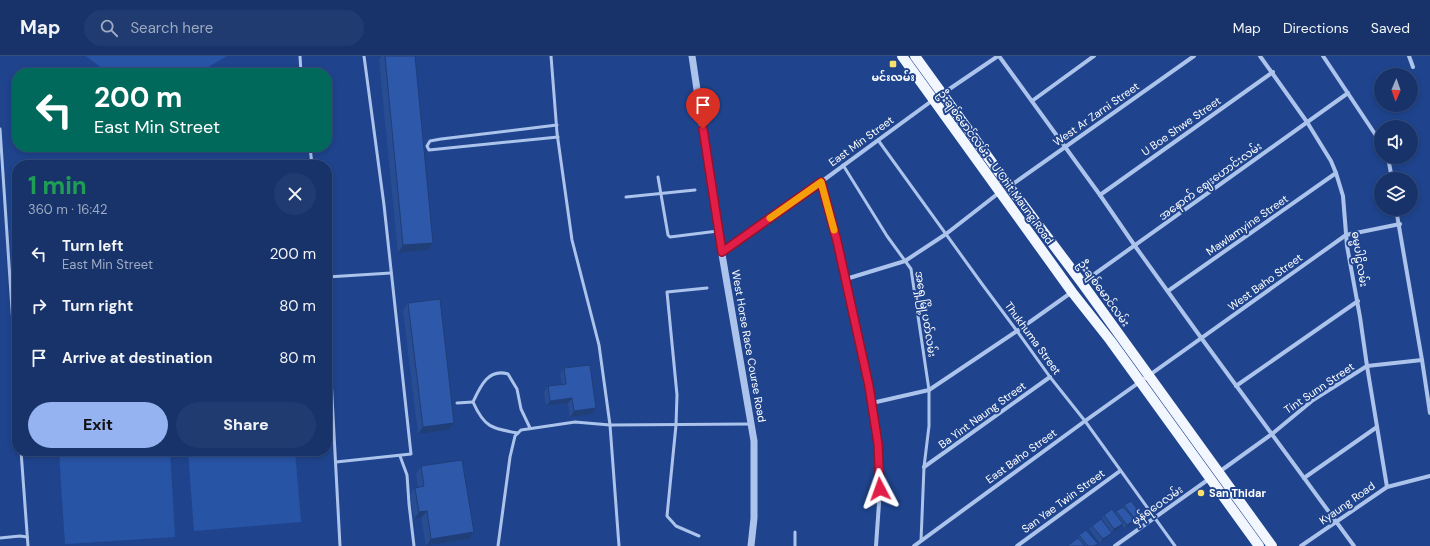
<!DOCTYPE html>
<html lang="en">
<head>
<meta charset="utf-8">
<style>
	:root { --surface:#17336a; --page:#203b70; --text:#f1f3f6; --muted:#9eaac1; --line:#364e7e; --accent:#95b2f1 }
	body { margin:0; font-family:"DM Sans","Noto Sans Myanmar",sans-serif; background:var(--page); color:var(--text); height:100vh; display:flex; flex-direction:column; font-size:15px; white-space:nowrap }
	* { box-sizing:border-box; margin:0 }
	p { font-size:13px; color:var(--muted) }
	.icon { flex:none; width:22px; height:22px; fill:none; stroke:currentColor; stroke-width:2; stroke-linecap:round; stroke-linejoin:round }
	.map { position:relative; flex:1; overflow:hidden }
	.panel { position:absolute; left:12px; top:104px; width:320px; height:296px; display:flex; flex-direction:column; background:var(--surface); border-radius:16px; box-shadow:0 2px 6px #0003,0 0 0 1px var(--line) }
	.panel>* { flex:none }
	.top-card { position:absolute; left:12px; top:12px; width:320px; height:84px; border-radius:16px; box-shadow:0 2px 6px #0003,0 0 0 1px var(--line); background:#00695c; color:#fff; overflow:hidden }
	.needle { width:26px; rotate:182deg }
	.controls { position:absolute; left:1374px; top:12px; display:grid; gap:8px }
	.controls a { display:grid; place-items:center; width:44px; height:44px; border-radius:50%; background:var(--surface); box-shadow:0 2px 6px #0003,0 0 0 1px var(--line); font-size:20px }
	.pin { position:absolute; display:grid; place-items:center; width:34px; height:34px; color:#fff; margin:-41px -17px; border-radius:50% 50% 50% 0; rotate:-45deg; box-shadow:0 0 4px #0007 }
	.pin .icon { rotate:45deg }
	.me { position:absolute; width:44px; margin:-22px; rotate:356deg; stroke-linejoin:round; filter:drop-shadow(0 0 3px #0008) }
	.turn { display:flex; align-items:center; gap:14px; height:84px; padding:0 16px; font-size:18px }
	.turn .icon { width:52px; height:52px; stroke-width:2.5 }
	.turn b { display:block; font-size:28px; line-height:34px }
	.round { display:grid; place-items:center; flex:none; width:42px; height:42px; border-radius:21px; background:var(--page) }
	.summary { display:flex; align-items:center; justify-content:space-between; height:68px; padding:0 16px }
	h1 { font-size:24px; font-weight:800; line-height:30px; color:#1e9e55 }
	.primary-button { display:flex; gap:8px; margin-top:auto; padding:8px 16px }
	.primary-button a { flex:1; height:46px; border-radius:24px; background:var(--accent); color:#111; font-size:16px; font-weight:800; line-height:46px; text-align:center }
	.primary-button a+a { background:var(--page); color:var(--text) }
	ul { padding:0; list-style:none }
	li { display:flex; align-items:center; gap:12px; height:52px; padding:0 16px }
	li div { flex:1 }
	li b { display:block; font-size:15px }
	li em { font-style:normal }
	header { display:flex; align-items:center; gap:24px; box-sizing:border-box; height:56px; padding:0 20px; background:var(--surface); border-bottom:1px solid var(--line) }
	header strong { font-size:19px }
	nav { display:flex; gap:22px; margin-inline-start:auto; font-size:14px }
	.search { width:280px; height:36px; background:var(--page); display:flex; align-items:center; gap:10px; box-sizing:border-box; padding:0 14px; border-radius:22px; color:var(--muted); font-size:15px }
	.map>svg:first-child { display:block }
	.green { fill:#2854a6 }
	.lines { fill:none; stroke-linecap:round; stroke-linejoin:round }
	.service { stroke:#acc3ec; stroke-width:3 }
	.minor { stroke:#acc3ec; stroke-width:4 }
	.tertiary { stroke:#acc3ec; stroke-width:7 }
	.primary { stroke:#f2f6ff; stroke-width:10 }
	.wall { fill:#284d93 }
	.shaded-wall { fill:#203e78 }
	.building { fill:#2e59ab; stroke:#203e78 }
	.route-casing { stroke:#92132f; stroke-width:10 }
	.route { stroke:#e11d48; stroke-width:7 }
	.slow { stroke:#f59e0b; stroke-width:7 }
	.poi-dot { fill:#fbe06c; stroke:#1f448d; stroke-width:1.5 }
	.labels { text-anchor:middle; stroke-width:4; stroke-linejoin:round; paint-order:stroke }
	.poi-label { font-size:11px; font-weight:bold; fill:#fff; stroke:#1f448d }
	.street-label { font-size:11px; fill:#fff; stroke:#1f448d }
</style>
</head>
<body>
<header>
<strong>Map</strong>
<div class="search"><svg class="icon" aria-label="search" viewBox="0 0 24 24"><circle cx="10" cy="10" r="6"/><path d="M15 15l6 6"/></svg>Search here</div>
<nav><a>Map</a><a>Directions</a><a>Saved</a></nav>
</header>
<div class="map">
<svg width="1430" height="490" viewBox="0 0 1430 490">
	<rect width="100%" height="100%" fill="#1f448d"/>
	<!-- green -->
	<g class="green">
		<polygon points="86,0 227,0 198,17 119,17 103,13"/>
		<polygon points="59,395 170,395 175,481 65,488"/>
		<polygon points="188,395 295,395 301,466 194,475"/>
	</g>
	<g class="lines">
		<!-- service -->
		<g class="service">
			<polyline points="300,0 301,17"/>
			<polyline points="551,0 557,77 572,184 599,289 610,369 619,490"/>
			<polyline points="557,69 441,83 430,85 427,90 429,94 558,81"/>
			<polyline points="0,73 17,329"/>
			<polyline points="878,84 982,228 1017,275 1050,321 1085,365 1175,490"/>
			<polyline points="310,91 312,109"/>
			<polyline points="843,109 887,180 911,213 929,334 929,370 924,411 921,485"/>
			<polyline points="658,121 668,179 670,181 718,175"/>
			<polyline points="626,141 695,134"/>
			<polyline points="327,221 391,217"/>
			<polyline points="327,247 340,490"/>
			<polyline points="457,347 473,346"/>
			<path d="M518 377C492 373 484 371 473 346 480 331 488 312 508 318L517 333 521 353 530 372"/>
			<polyline points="21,395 28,490"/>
			<polyline points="400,400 407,419 409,448 414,490"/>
			<polyline points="336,406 411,398 384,149 364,0"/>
			<polyline points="699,480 676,470 667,460 676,369 677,339 667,236 707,232"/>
			<polyline points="0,482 20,480 27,481"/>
			<polyline points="498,490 510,401 515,380 521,374 575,366 610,369 750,368"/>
			<polyline points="795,490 795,476"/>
		</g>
		<!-- minor -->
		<g class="minor">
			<polyline points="999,0 1100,139 1135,190 1202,283 1354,490"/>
			<polyline points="1260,0 1307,66 1331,105 1336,117 1343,140 1347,190 1360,261 1367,310 1387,431"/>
			<polyline points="1323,0 1381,87"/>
			<polyline points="1409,0 1413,11"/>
			<polyline points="942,38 998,0"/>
			<polyline points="1032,45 1094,0"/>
			<polyline points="1388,101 1392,123"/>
			<polyline points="821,126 846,223 872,347 878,388 880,433 876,490"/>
			<polyline points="1010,130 1194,0"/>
			<polyline points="1100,139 1273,16"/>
			<polyline points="1396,153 1422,304 1430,357"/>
			<polyline points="722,196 821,126 933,44"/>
			<polyline points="846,223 905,205 946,178 1000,136"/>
			<polyline points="1082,227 1348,37"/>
			<polyline points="1168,235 1336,117"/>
			<polyline points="1236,330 1358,245"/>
			<polyline points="872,347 929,334 1017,275 1072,236"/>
			<polyline points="924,411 1050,321"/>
			<polyline points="1219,416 1272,378 1313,344 1367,310 1422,304"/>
			<polyline points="1304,422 1377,371"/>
			<polyline points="914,490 1085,365 1346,179 1400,168"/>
			<polyline points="1017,490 1120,415"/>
			<polyline points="1115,490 1209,423"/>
			<polyline points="1301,490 1387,431 1430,420"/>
		</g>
		<!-- tertiary -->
		<polyline class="tertiary" points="692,0 718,175 754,385 754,462 751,490"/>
		<!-- primary -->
		<g class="primary">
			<polyline points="902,0 1000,136 1072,236 1110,284 1259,490"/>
			<polyline points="915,0 1009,130 1082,227 1272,490"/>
		</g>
	</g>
	<!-- wall -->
	<g class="wall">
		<polygon points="382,0 415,0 428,194 398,197 379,4"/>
		<polygon points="408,247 454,367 449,374 418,378 403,254"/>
		<polygon points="564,312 592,358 570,361 568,347 546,350 544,336 548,330 562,328 560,318"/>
		<polygon points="421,410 474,476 469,483 426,490 421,462 414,463 410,439 415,432 418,431 416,418"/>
		<polygon points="1124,449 1140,462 1134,466 1132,468 1125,472 1122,469 1120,472 1112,477 1111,477 1109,480 1100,487 1089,473 1092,470 1110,474 1101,463 1104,459 1115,457 1116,455 1123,451"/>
		<polygon points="1079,479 1096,490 1067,490 1077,483"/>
	</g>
	<!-- shaded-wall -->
	<g class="shaded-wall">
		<polygon points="433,187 428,194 398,197 403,189"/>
		<polygon points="572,342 568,347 546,350 550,345"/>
		<polygon points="596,352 592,358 570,361 574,355"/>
		<polygon points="454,367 449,374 418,378 423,371"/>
		<polygon points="427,455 421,462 414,463 419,456"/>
		<polygon points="1142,459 1140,462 1134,466 1132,468 1125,472 1127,469 1133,465 1135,463"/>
		<polygon points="1123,468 1120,472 1112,477 1114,473"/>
		<polygon points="474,476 469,483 426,490 431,483"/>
		<polygon points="1112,477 1109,480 1100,487 1103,483"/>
	</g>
	<!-- building -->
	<g class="building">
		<polygon points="385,0 415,0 433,187 403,189"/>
		<polygon points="440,243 454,367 423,371 408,247"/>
		<polygon points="590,309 596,352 574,355 572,342 550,345 548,330 566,328 564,312"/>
		<polygon points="462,404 474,476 431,483 427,455 419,456 415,432 424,430 421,410"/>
		<polygon points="1131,445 1142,459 1135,463 1124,449"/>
		<polygon points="1123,451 1135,464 1127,469 1116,455"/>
		<polygon points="1112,453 1123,468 1114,473 1104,459"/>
		<polygon points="1101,463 1112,477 1103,483 1092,470"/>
		<polygon points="1086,474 1098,488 1094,490 1088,490 1079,479"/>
		<polygon points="1078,482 1085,490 1067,490"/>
	</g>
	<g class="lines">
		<defs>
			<polyline id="route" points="703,73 722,196 821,126 837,185 869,330 878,388 880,433"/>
		</defs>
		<!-- route casing -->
		<use href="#route" class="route-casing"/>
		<!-- route -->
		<use href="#route" class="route"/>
		<!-- slow -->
		<polyline class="slow" points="770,162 821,126 834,174"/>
	</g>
	<!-- markers -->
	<g class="poi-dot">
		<rect x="889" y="4" width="8" height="8" rx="2"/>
		<circle cx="1201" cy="437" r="4"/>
	</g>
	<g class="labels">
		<!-- poi labels -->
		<g class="poi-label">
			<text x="893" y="25">မင်းလမ်း</text>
			<text x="1209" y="441" text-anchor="start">San Thidar</text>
		</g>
		<!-- street labels -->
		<g class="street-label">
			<text transform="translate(1096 58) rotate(-35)" y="4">West Ar Zarni Street</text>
			<text transform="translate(1181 70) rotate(-35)" y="4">U Boe Shwe Street</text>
			<text transform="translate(861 85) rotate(-36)" y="4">East Min Street</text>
			<text transform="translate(996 111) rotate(54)" y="4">ဦးချစ်မောင်လမ်း - U Chit Maung Road</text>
			<text transform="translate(1210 125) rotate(-36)" y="4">အနောက် ဈေးဟောင်းလမ်း</text>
			<text transform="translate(1247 169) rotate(-35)" y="4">Mawlamyine Street</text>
			<text transform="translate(1360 203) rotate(81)" y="4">ဓမ္မပါဠိလမ်း</text>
			<text transform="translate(1265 226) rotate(-36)" y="4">West Baho Street</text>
			<text transform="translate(1104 237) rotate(54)" y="4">ဦးချစ်မောင်လမ်း</text>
			<text transform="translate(926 258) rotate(81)" y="4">အရှေ့မြို့ပတ်လမ်း</text>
			<text transform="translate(1033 282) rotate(54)" y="4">Thukhuma Street</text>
			<text transform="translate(749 290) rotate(80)" y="4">West Horse Race Course Road</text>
			<text transform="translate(1319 332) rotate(-34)" y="4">Tint Sunn Street</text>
			<text transform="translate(982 359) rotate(-36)" y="4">Ba Yint Naung Street</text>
			<text transform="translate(1021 400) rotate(-36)" y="4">East Baho Street</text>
			<text transform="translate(1063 445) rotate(-36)" y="4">San Yae Twin Street</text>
			<text transform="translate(1347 447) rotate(-35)" y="4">Kyaung Road</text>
			<text transform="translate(1157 449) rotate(-35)" y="4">မှန်ရဝေလမ်း</text>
		</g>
	</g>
</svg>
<div class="controls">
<a><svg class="needle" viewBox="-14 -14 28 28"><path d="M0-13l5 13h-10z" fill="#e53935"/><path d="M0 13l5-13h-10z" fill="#9eaac1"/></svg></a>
<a><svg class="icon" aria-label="sound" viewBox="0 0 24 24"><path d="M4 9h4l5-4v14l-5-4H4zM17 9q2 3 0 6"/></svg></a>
<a><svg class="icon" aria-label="layers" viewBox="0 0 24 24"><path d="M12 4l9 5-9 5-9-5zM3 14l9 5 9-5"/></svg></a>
</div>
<div class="pin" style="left:703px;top:73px;background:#d93025"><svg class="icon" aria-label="arrive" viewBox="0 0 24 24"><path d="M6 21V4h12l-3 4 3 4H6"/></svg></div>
<svg class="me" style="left:880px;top:433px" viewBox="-20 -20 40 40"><path d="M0-17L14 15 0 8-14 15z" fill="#e11d48" stroke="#fff" stroke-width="4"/></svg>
<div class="top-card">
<div class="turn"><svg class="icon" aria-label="left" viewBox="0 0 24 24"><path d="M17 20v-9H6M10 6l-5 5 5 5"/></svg><div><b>200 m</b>East Min Street</div></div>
</div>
<section class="panel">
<div class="summary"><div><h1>1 min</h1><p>360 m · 16:42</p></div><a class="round"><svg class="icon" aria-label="close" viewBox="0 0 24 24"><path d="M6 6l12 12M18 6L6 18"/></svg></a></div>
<ul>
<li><svg class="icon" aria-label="left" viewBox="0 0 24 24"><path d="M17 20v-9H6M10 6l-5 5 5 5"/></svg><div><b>Turn left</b><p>East Min Street</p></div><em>200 m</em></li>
<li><svg class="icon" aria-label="right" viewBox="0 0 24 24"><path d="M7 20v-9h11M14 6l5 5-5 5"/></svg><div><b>Turn right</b></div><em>80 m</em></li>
<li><svg class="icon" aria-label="arrive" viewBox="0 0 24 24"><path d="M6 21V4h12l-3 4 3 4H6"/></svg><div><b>Arrive at destination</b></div><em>80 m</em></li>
</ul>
<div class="primary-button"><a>Exit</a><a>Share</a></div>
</section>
</div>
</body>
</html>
